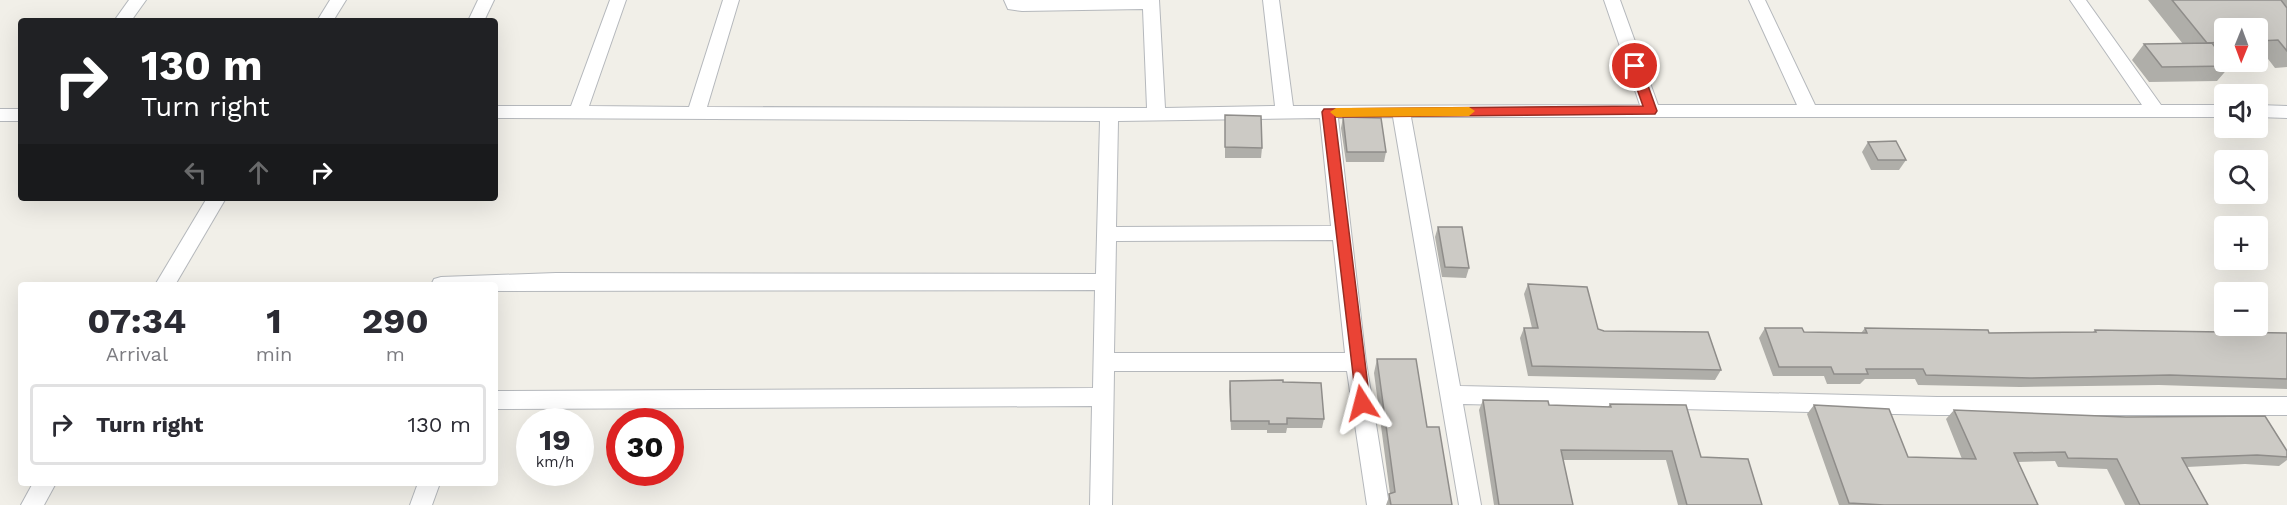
<!DOCTYPE html>
<html lang="en">
<head>
<meta charset="utf-8">
<style>
	:root { --surface:#fff; --page:#f7f7f7; --text:#2b2b33; --muted:#7c7c81; --line:#e1e1e2 }
	body { margin:0; font-family:"Work Sans",sans-serif; background:var(--page); color:var(--text); height:100vh; display:flex; flex-direction:column; font-size:22px; white-space:nowrap }
	* { box-sizing:border-box; margin:0 }
	p { font-size:20px; color:var(--muted) }
	.icon { flex:none; width:33px; height:33px; fill:none; stroke:currentColor; stroke-width:2; stroke-linecap:round; stroke-linejoin:round }
	.map { position:relative; flex:1; overflow:hidden }
	.details { position:absolute; left:18px; top:282px; width:480px; height:204px; display:flex; flex-direction:column; background:var(--surface); border-radius:6px; box-shadow:0 6px 24px #0002 }
	.details>* { flex:none }
	.top-card { position:absolute; left:18px; top:18px; width:480px; height:183px; border-radius:6px; box-shadow:0 6px 24px #0002; background:#202124; color:#fff; overflow:hidden }
	.needle { width:39px; rotate:181deg }
	.tools { position:absolute; left:2214px; top:18px; display:grid; gap:12px }
	.tools a { display:grid; place-items:center; width:54px; height:54px; border-radius:6px; background:var(--surface); box-shadow:0 6px 24px #0002; font-size:30px }
	.speed { position:absolute; left:516px; top:408px; display:flex; gap:12px; font-size:30px; font-weight:700; text-align:center }
	.speed>* { display:grid; place-content:center; width:78px; height:78px; border-radius:50%; background:var(--surface); box-shadow:0 6px 24px #0002; line-height:1 }
	.speed small { font-size:15px; font-weight:400 }
	.speed .limit { border:9px solid #d22; background:#fff; color:#111 }
	.pin { position:absolute; display:grid; place-items:center; width:51px; height:51px; color:#fff; margin:-26px; border:3px solid #fff; border-radius:50%; box-shadow:0 2px 6px #0007 }
	.me { position:absolute; width:66px; margin:-33px; rotate:351deg; stroke-linejoin:round; filter:drop-shadow(0 0 4px #0008) }
	.turn { display:flex; align-items:center; gap:21px; height:126px; padding:0 24px; font-size:27px }
	.turn .icon { width:78px; height:78px; stroke-width:2.5 }
	.turn b { display:block; font-size:42px; line-height:51px }
	.lanes { display:flex; align-items:center; height:57px; padding:0 24px; background:#0003; justify-content:center; gap:30px; direction:ltr }
	.lanes .off { opacity:.35 }
	.eta { display:flex; justify-content:space-evenly; align-items:center; height:102px; text-align:center }
	.eta b { font-size:36px; font-weight:700; line-height:42px }
	ul { padding:0; list-style:none }
	li { display:flex; align-items:center; gap:18px; height:81px; margin:0 12px 9px; padding:0 12px; border:3px solid var(--line); border-radius:6px }
	li div { flex:1 }
	li b { display:block; font-size:22px }
	li em { font-style:normal }
	.map>svg:first-child { display:block }
	.lines { fill:none; stroke-linecap:round; stroke-linejoin:round }
	.minor-casing { stroke:#b5b8bc; stroke-width:2 }
	.minor { fill:#fff; fill-rule:evenodd }
	.wall { fill:#afaea9 }
	.building { fill:#cccac5; stroke:#8f8d8a; stroke-width:1.5 }
	.route { fill:#ea4335; stroke:#982c22; stroke-width:1.5 }
	.slow { fill:#f59e0b }
</style>
</head>
<body>
<div class="map">
<svg width="2287" height="505" viewBox="0 0 2287 505">
	<rect width="100%" height="100%" fill="#f1efe8"/>
	<g class="lines">
		<defs>
			<g id="minor">
				<polygon points="129,0 146,0 131,21 114,21"/>
				<polygon points="330,0 346,0 333,21 317,21"/>
				<polygon points="478,0 494,0 484,21 468,21"/>
				<path d="M610 0H626L589 106 689 107 723 0H739L707 107 1147 108 1143 9 1022 11 1008 9 1004 0H1159L1165 108 1275 106 1263 0H1279L1293 106 1640 105 1604 0H1620L1658 105H1797L1749 0H1765L1815 105H2142L2070 0H2086L2161 105H2224V117H1411L1460 386 1937 397H2287V415H1937L1463 404 1481 505H1459L1393 117 1338 118 1366 362 1389 505H1367L1347 371H1114L1112 505H1090L1092 406 495 409V391L1093 388 1095 290 495 291V285H431L434 279 441 277 556 273 1096 274 1100 121 495 118V106H571ZM1320 118 1331 226 1116 227 1118 121ZM1333 240 1345 353H1114L1116 241Z"/>
				<polygon points="2258,105 2287,106 2287,118 2258,117"/>
				<rect x="0" y="109" width="21" height="12"/>
				<polygon points="207,198 226,198 175,285 155,285"/>
				<polygon points="33,483 56,483 44,505 21,505"/>
				<polygon points="418,483 440,483 432,505 410,505"/>
			</g>
		</defs>
		<!-- minor casing -->
		<use href="#minor" class="minor-casing"/>
		<!-- minor -->
		<use href="#minor" class="minor"/>
	</g>
	<!-- wall -->
	<g class="wall">
		<polygon points="2148,0 2287,0 2287,67 2275,68 2265,55 2258,56 2258,28 2224,28 2224,57 2223,57 2230,66 2217,81 2149,82 2132,60 2144,44 2183,44"/>
		<polygon points="1225,115 1262,148 1261,158 1225,158"/>
		<polygon points="1343,117 1386,152 1384,162 1346,162 1341,128"/>
		<polygon points="1868,142 1906,160 1899,170 1871,170 1862,152"/>
		<polygon points="1438,227 1469,268 1466,278 1442,277 1435,237"/>
		<polygon points="1528,284 1598,329 1721,370 1715,380 1528,376 1520,338 1524,328 1532,328 1524,294"/>
		<polygon points="1765,328 1804,332 1861,333 1865,328 1989,333 2093,332 2095,330 2287,333 2287,389 2159,385 2020,387 1918,385 1915,379 1865,379 1860,384 1827,384 1824,376 1773,376 1759,338"/>
		<polygon points="1377,359 1427,427 1452,505 1386,505 1390,494 1374,373"/>
		<polygon points="1230,381 1283,382 1324,419 1322,428 1287,428 1286,433 1267,433 1267,430 1231,430 1229,391"/>
		<polygon points="1483,400 1549,405 1608,407 1610,404 1701,457 1762,505 1678,505 1666,460 1563,460 1573,505 1494,505 1479,410"/>
		<polygon points="1814,405 1908,457 1962,459 1946,419 1954,410 2287,451 2287,460 2279,466 2245,464 2187,467 2208,505 2125,505 2107,469 2058,467 2055,461 2018,462 2038,505 1839,505 1807,414"/>
	</g>
	<!-- building -->
	<g class="building">
		<polygon points="2172,0 2281,0 2287,8 2287,51 2278,40 2258,41 2258,28 2224,28 2224,42 2207,43"/>
		<polygon points="2212,43 2224,59 2224,62 2227,62 2230,66 2162,67 2144,44"/>
		<polygon points="1225,115 1261,116 1262,148 1225,147"/>
		<polygon points="1343,117 1381,118 1386,152 1347,152"/>
		<polygon points="1896,141 1906,160 1878,160 1868,142"/>
		<polygon points="1438,227 1462,227 1469,268 1445,267"/>
		<polygon points="1528,284 1587,287 1598,329 1604,331 1708,332 1721,370 1532,366 1524,328 1538,328"/>
		<polygon points="1765,328 1802,328 1804,332 1867,333 1865,328 1988,330 1989,333 2096,332 2095,330 2287,333 2287,379 2170,375 2030,378 1926,375 1923,369 1866,369 1868,374 1834,374 1831,367 1779,367"/>
		<polygon points="1377,359 1416,359 1427,427 1439,427 1452,505 1391,505 1389,494 1395,492"/>
		<polygon points="1283,380 1283,382 1321,383 1324,419 1287,418 1287,424 1269,424 1269,421 1231,421 1230,381"/>
		<polygon points="1483,400 1548,401 1549,405 1611,407 1610,404 1686,405 1701,457 1748,459 1762,505 1687,505 1672,451 1561,450 1573,505 1499,505"/>
		<polygon points="1814,405 1889,409 1908,457 1976,459 1954,410 2126,417 2265,416 2287,451 2287,457 2257,455 2182,458 2208,505 2140,505 2117,459 2068,458 2065,452 2014,453 2038,505 1884,505 1849,503"/>
	</g>
	<!-- route -->
	<polygon class="route" points="1635,62 1641,66 1657,111 1655,114 1335,117 1370,403 1368,408 1357,408 1322,112 1324,109 1643,106 1629,66"/>
	<!-- slow -->
	<polygon class="slow" points="1469,107 1475,111 1469,116 1336,117 1330,112 1336,108"/>
</svg>
<div class="tools">
<a><svg class="needle" viewBox="-14 -14 28 28"><path d="M0-13l5 13h-10z" fill="#e53935"/><path d="M0 13l5-13h-10z" fill="#7c7c81"/></svg></a>
<a><svg class="icon" aria-label="sound" viewBox="0 0 24 24"><path d="M4 9h4l5-4v14l-5-4H4zM17 9q2 3 0 6"/></svg></a>
<a><svg class="icon" aria-label="search" viewBox="0 0 24 24"><circle cx="10" cy="10" r="6"/><path d="M15 15l6 6"/></svg></a>
<a>+</a>
<a>−</a>
</div>
<div class="speed"><div>19<small>km/h</small></div><div class="limit">30</div></div>
<div class="pin" style="left:1635px;top:66px;background:#d93025"><svg class="icon" aria-label="arrive" viewBox="0 0 24 24"><path d="M6 21V4h12l-3 4 3 4H6"/></svg></div>
<svg class="me" style="left:1362px;top:403px" viewBox="-20 -20 40 40"><path d="M0-17L14 15 0 8-14 15z" fill="#ea4335" stroke="#fff" stroke-width="4"/></svg>
<div class="top-card">
<div class="turn"><svg class="icon" aria-label="right" viewBox="0 0 24 24"><path d="M7 20v-9h11M14 6l5 5-5 5"/></svg><div><b>130 m</b>Turn right</div></div>
<div class="lanes"><svg class="icon off" aria-label="left" viewBox="0 0 24 24"><path d="M17 20v-9H6M10 6l-5 5 5 5"/></svg><svg class="icon off" aria-label="ahead" viewBox="0 0 24 24"><path d="M12 20V5M6 11l6-6 6 6"/></svg><svg class="icon" aria-label="right" viewBox="0 0 24 24"><path d="M7 20v-9h11M14 6l5 5-5 5"/></svg></div>
</div>
<section class="details">
<div class="eta">
<div><b>07:34</b><p>Arrival</p></div>
<div><b>1</b><p>min</p></div>
<div><b>290</b><p>m</p></div>
</div>
<ul>
<li><svg class="icon" aria-label="right" viewBox="0 0 24 24"><path d="M7 20v-9h11M14 6l5 5-5 5"/></svg><div><b>Turn right</b></div><em>130 m</em></li>
</ul>
</section>
</div>
</body>
</html>
